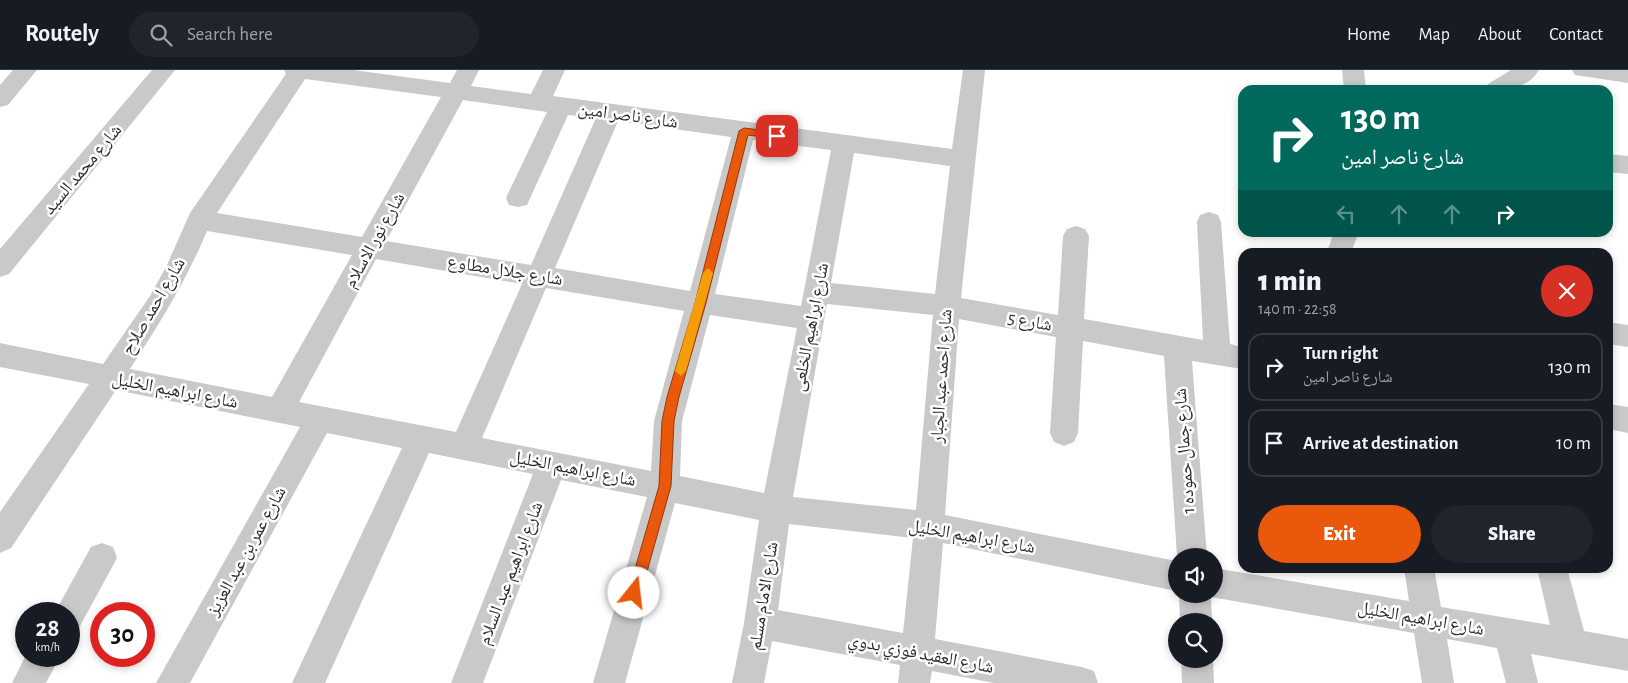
<!DOCTYPE html>
<html lang="en">
<head>
<meta charset="utf-8">
<style>
	:root { --surface:#171b24; --page:#20242c; --text:#f1f3f6; --muted:#9ea1a6; --line:#363941; --accent:#ea580c }
	body { margin:0; font-family:"Alegreya Sans","Noto Naskh Arabic",sans-serif; background:var(--page); color:var(--text); height:100vh; display:flex; flex-direction:column; font-size:19px; white-space:nowrap }
	* { box-sizing:border-box; margin:0 }
	p { font-size:16px; color:var(--muted) }
	.icon { flex:none; width:28px; height:28px; fill:none; stroke:currentColor; stroke-width:2; stroke-linecap:round; stroke-linejoin:round }
	.map { position:relative; flex:1; overflow:hidden }
	.sheet { position:absolute; left:1238px; top:178px; width:375px; height:325px; display:flex; flex-direction:column; background:var(--surface); border-radius:15px; box-shadow:0 2px 8px #0003 }
	.sheet>* { flex:none }
	.banner { position:absolute; left:1238px; top:15px; width:375px; height:152px; border-radius:15px; box-shadow:0 2px 8px #0003; background:#00695c; color:#fff; overflow:hidden }
	.tools { position:absolute; left:1168px; top:478px; display:grid; gap:10px }
	.tools a { display:grid; place-items:center; width:55px; height:55px; border-radius:50%; background:var(--surface); box-shadow:0 2px 8px #0003; font-size:25px }
	.speed { position:absolute; left:15px; top:532px; display:flex; gap:10px; font-size:25px; font-weight:700; text-align:center }
	.speed>* { display:grid; place-content:center; width:65px; height:65px; border-radius:50%; background:var(--surface); box-shadow:0 2px 8px #0003; line-height:1 }
	.speed small { font-size:12px; font-weight:400 }
	.speed .limit { border:8px solid #d22; background:#fff; color:#111 }
	.pin { position:absolute; display:grid; place-items:center; width:42px; height:42px; color:#fff; margin:-21px; border-radius:10px; box-shadow:0 2px 8px #0006 }
	.me { position:absolute; width:55px; margin:-28px; rotate:16deg; stroke-linejoin:round; filter:drop-shadow(0 0 4px #0008) }
	.turn { display:flex; align-items:center; gap:18px; height:105px; padding:0 20px; font-size:22px }
	.turn .icon { width:65px; height:65px; stroke-width:2.5 }
	.turn b { display:block; font-size:35px; line-height:42px }
	.lanes { display:flex; align-items:center; height:48px; padding:0 20px; background:#0003; justify-content:center; gap:25px; direction:ltr }
	.lanes .off { opacity:.35 }
	.round { display:grid; place-items:center; flex:none; width:52px; height:52px; border-radius:26px; background:var(--page) }
	.head { display:flex; align-items:center; justify-content:space-between; height:85px; padding:0 20px }
	h1 { font-size:30px; font-weight:800; line-height:38px }
	.button { display:flex; gap:10px; margin-top:auto; padding:10px 20px }
	.button a { flex:1; height:58px; border-radius:30px; background:var(--accent); color:#fff; font-size:20px; font-weight:800; line-height:58px; text-align:center }
	.button a+a { background:var(--page); color:var(--text) }
	ul { padding:0; list-style:none }
	li { display:flex; align-items:center; gap:15px; height:68px; margin:0 10px 8px; padding:0 10px; border:2px solid var(--line); border-radius:15px }
	li div { flex:1 }
	li b { display:block; font-size:19px }
	li em { font-style:normal }
	header { display:flex; align-items:center; gap:30px; box-sizing:border-box; height:70px; padding:0 25px; background:var(--surface); border-bottom:1px solid var(--line) }
	header strong { font-size:24px }
	nav { display:flex; gap:28px; margin-inline-start:auto; font-size:18px }
	.search { width:350px; height:45px; background:var(--page); display:flex; align-items:center; gap:12px; box-sizing:border-box; padding:0 18px; border-radius:28px; color:var(--muted); font-size:19px }
	.map>svg:first-child { display:block }
	.lines { fill:none; stroke-linecap:round; stroke-linejoin:round }
	.minor { fill:#c9c9c9; fill-rule:evenodd }
	.route { fill:#ea580c; stroke:#983908 }
	.slow { fill:#f59e0b }
	.labels { text-anchor:middle; stroke-width:5; stroke-linejoin:round; paint-order:stroke }
	.street-label { font-size:18px; fill:#2c2c2c; stroke:#fff }
</style>
</head>
<body>
<header>
<strong>Routely</strong>
<div class="search"><svg class="icon" aria-label="search" viewBox="0 0 24 24"><circle cx="10" cy="10" r="6"/><path d="M15 15l6 6"/></svg>Search here</div>
<nav><a>Home</a><a>Map</a><a>About</a><a>Contact</a></nav>
</header>
<div class="map">
<svg width="1628" height="613" viewBox="0 0 1628 613">
	<rect width="100%" height="100%" fill="#fff"/>
	<g class="lines">
		<!-- minor -->
		<g class="minor">
			<polygon points="13,0 37,0 8,35 0,37 0,15"/>
			<polygon points="152,0 175,0 9,204 0,207 0,179"/>
			<path d="M284 0H353L450 13 457 0H479L471 16 531 24 543 0H565L553 26 952 79 963 0H985L961 228 1058 245 1063 166 1067 159 1076 156 1085 159 1089 166 1084 249 1203 270 1197 152 1200 145 1209 142 1218 145 1221 152 1230 274 1242 277V299L1192 291 1207 486H1177L1164 286 1083 271 1078 363 1074 372 1064 376 1054 372 1050 363 1056 267 959 249 945 445 1176 491V521L943 473 935 569 1082 597 1094 601 1098 613H994L932 601 930 613H898L900 595 772 571 764 613H732L744 553 759 450 675 433 625 613H593L647 427 561 410 483 613H451L533 404 429 383 325 613H292L402 378 327 363 190 613H156L300 357 116 320 11 478 0 483V442L89 314 0 297V273L103 294 150 226 167 195 190 143 286 4ZM305 9 441 27 362 167 217 143ZM463 30 547 42 506 128 509 135 518 137 527 135 568 45 596 48 531 195 386 171ZM618 51 731 67 690 221 555 198ZM753 70 831 80 801 236 715 224ZM854 83 950 96 935 224 831 213ZM207 161 352 185 272 327 130 299C160 253 186 211 207 161ZM376 189 522 214 456 362 299 332ZM546 218 684 241 654 351 651 401 482 368ZM827 234 933 245 916 440 793 427ZM710 245 797 258 764 423 680 406 682 351ZM789 454 913 468 903 563 778 540Z"/>
			<polygon points="1342,0 1364,0 1366,20 1344,20"/>
			<path d="M1511 0H1539C1527 20 1505 20 1485 20L1488 14Z"/>
			<polygon points="1572,0 1628,0 1628,13 1575,5"/>
			<polygon points="1608,84 1628,86 1628,104 1608,102"/>
			<polygon points="1334,162 1359,162 1351,182 1327,182"/>
			<polygon points="1608,252 1628,255 1628,277 1608,274"/>
			<polygon points="1608,334 1628,337 1628,363 1608,359"/>
			<polygon points="102,473 113,477 117,488 80,556 69,561 69,544 54,544 91,477"/>
			<polygon points="1214,498 1409,531 1404,498 1434,498 1441,537 1550,555 1537,498 1567,498 1584,561 1628,569 1628,601 1531,584 1538,613 1506,613 1497,578 1447,569 1454,613 1422,613 1414,563 1211,527 1212,551 1180,551 1179,524 1214,524"/>
			<polygon points="26,585 60,586 46,613 12,613"/>
			<polygon points="1181,589 1213,589 1214,613 1182,613"/>
		</g>
	</g>
	<!-- route -->
	<polygon class="route" points="744,58 777,62 782,66 777,69 748,65 706,233 679,327 674,351 671,416 641,523 639,528 634,530 630,528 628,523 659,416 662,351 667,327 695,233 739,61"/>
	<!-- slow -->
	<polygon class="slow" points="708,198 713,203 686,301 681,306 675,301 703,203"/>
	<g class="labels">
		<!-- street labels -->
		<g class="street-label">
			<text transform="translate(628 45) rotate(8)" y="6">شارع ناصر امين</text>
			<text transform="translate(82 99) rotate(-50)" y="6">شارع محمد السيد</text>
			<text transform="translate(374 170) rotate(-61)" y="6">شارع نور الاسلام</text>
			<text transform="translate(505 200) rotate(9)" y="6">شارع جلال مطاوع</text>
			<text transform="translate(153 236) rotate(-60)" y="6">شارع احمد صلاح</text>
			<text transform="translate(1030 251) rotate(10)" y="6">شارع 5</text>
			<text transform="translate(810 257) rotate(-79)" y="6">شارع ابراهيم الخلعى</text>
			<text transform="translate(941 306) rotate(-86)" y="6">شارع احمد عبد الجبار</text>
			<text transform="translate(175 320) rotate(11)" y="6">شارع ابراهيم الخليل</text>
			<text transform="translate(1184 381) rotate(-94)" y="6">شارع جمال حموده 1</text>
			<text transform="translate(573 398) rotate(11)" y="6">شارع ابراهيم الخليل</text>
			<text transform="translate(972 466) rotate(10)" y="6">شارع ابراهيم الخليل</text>
			<text transform="translate(246 481) rotate(-61)" y="6">شارع عمر بن عبد العزيز</text>
			<text transform="translate(510 503) rotate(-69)" y="6">شارع ابراهيم عبد السلام</text>
			<text transform="translate(763 526) rotate(-81)" y="6">شارع الامام مسلم</text>
			<text transform="translate(1421 548) rotate(10)" y="6">شارع ابراهيم الخليل</text>
			<text transform="translate(921 583) rotate(11)" y="6">شارع العقيد فوزي بدوي</text>
		</g>
	</g>
</svg>
<div class="tools">
<a><svg class="icon" aria-label="sound" viewBox="0 0 24 24"><path d="M4 9h4l5-4v14l-5-4H4zM17 9q2 3 0 6"/></svg></a>
<a><svg class="icon" aria-label="search" viewBox="0 0 24 24"><circle cx="10" cy="10" r="6"/><path d="M15 15l6 6"/></svg></a>
</div>
<div class="speed"><div>28<small>km/h</small></div><div class="limit">30</div></div>
<div class="pin" style="left:777px;top:66px;background:#d93025"><svg class="icon" aria-label="arrive" viewBox="0 0 24 24"><path d="M6 21V4h12l-3 4 3 4H6"/></svg></div>
<svg class="me" style="left:634px;top:523px" viewBox="-20 -20 40 40"><circle r="19" fill="#fff"/><path d="M0-13L10 11 0 6-10 11z" fill="#ea580c"/></svg>
<div class="banner">
<div class="turn"><svg class="icon" aria-label="right" viewBox="0 0 24 24"><path d="M7 20v-9h11M14 6l5 5-5 5"/></svg><div><b>130 m</b>شارع ناصر امين</div></div>
<div class="lanes"><svg class="icon off" aria-label="left" viewBox="0 0 24 24"><path d="M17 20v-9H6M10 6l-5 5 5 5"/></svg><svg class="icon off" aria-label="ahead" viewBox="0 0 24 24"><path d="M12 20V5M6 11l6-6 6 6"/></svg><svg class="icon off" aria-label="ahead" viewBox="0 0 24 24"><path d="M12 20V5M6 11l6-6 6 6"/></svg><svg class="icon" aria-label="right" viewBox="0 0 24 24"><path d="M7 20v-9h11M14 6l5 5-5 5"/></svg></div>
</div>
<section class="sheet">
<div class="head"><div><h1>1 min</h1><p>140 m · 22:58</p></div><a class="round" style="background:#d93025;color:#fff"><svg class="icon" aria-label="close" viewBox="0 0 24 24"><path d="M6 6l12 12M18 6L6 18"/></svg></a></div>
<ul>
<li><svg class="icon" aria-label="right" viewBox="0 0 24 24"><path d="M7 20v-9h11M14 6l5 5-5 5"/></svg><div><b>Turn right</b><p>شارع ناصر امين</p></div><em>130 m</em></li>
<li><svg class="icon" aria-label="arrive" viewBox="0 0 24 24"><path d="M6 21V4h12l-3 4 3 4H6"/></svg><div><b>Arrive at destination</b></div><em>10 m</em></li>
</ul>
<div class="button"><a>Exit</a><a>Share</a></div>
</section>
</div>
</body>
</html>
